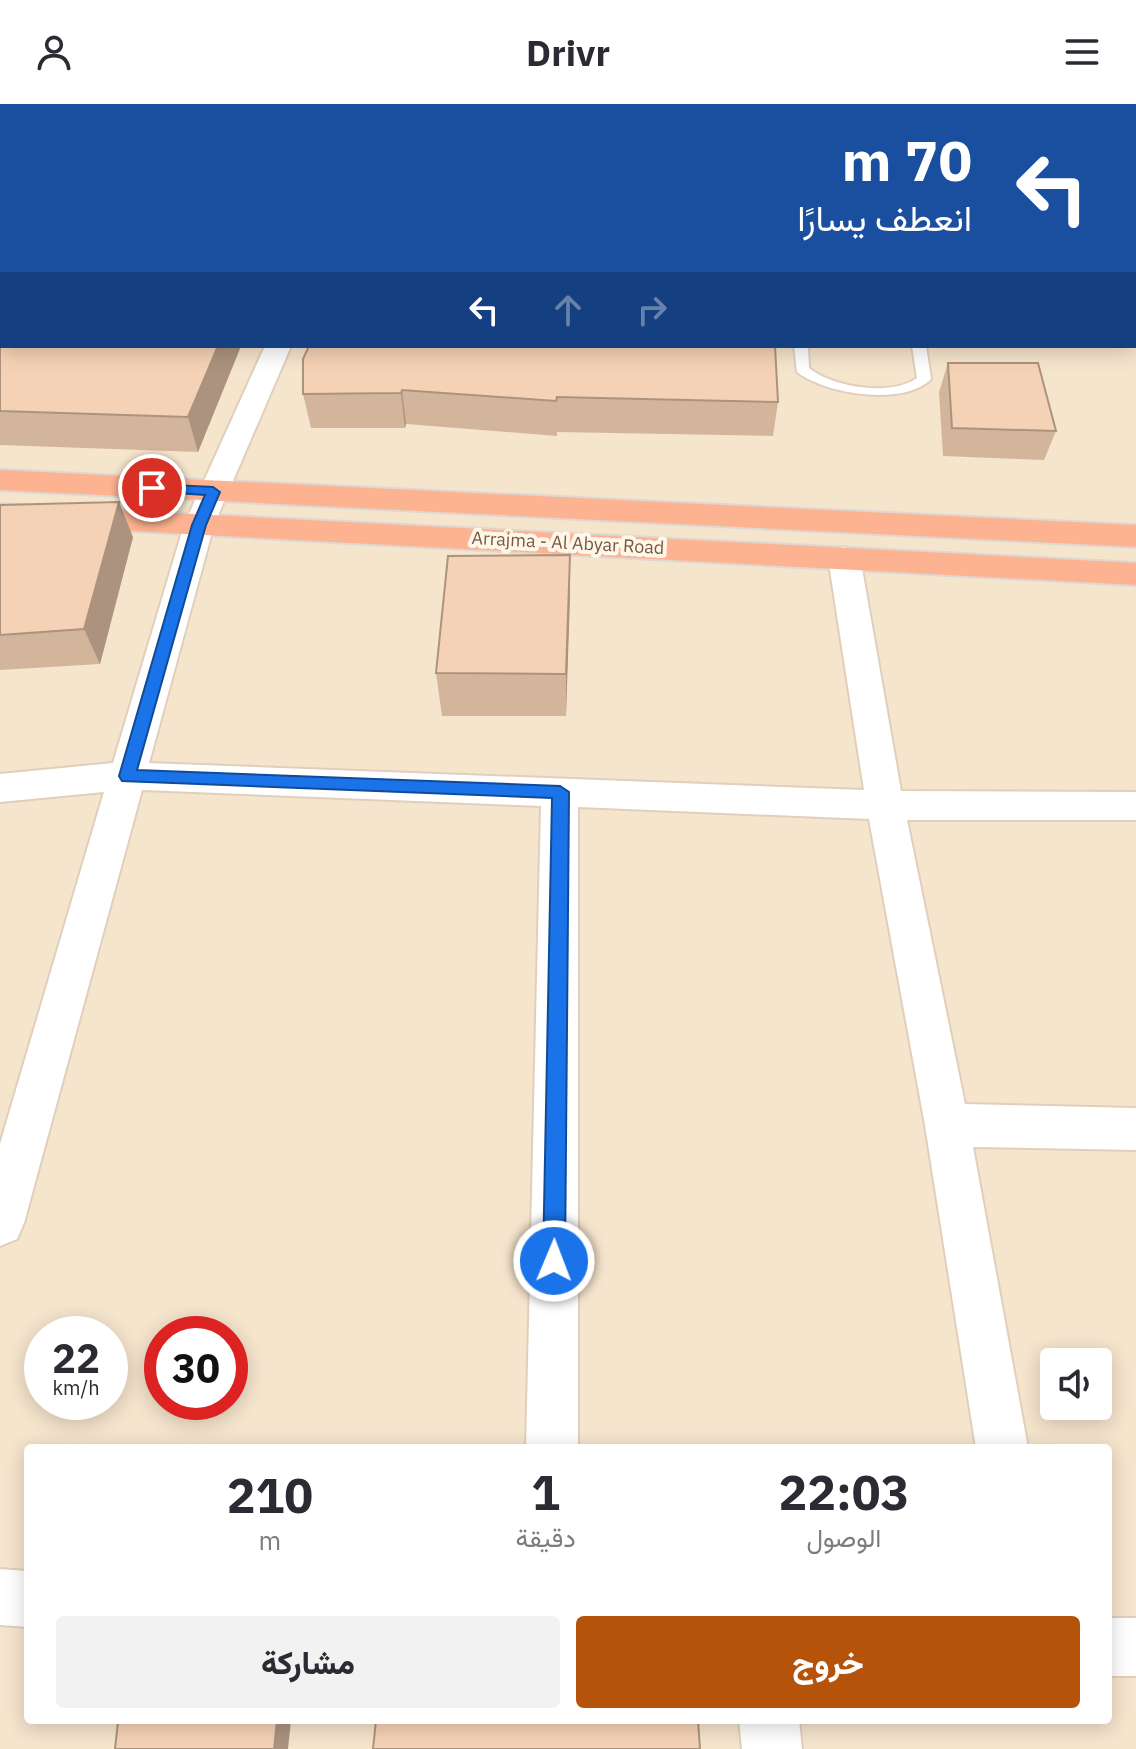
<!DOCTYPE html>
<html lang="ar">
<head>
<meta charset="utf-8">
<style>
	:root { --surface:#fff; --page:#f2f2f3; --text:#2b2b33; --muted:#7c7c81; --accent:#b45309 }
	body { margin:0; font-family:"IBM Plex Sans",Vazirmatn,sans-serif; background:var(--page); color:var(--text); direction:rtl; height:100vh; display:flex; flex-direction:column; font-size:30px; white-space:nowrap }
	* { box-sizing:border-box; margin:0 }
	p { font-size:26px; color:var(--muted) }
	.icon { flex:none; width:44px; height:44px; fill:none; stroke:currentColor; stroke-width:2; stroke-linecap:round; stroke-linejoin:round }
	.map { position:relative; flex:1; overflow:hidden; direction:ltr }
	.side { position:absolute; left:24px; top:1340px; width:1088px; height:280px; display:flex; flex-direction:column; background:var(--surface); border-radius:8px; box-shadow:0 4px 20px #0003; direction:rtl }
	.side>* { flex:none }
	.guide { position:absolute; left:0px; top:0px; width:1136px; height:244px; box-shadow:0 4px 20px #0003; direction:rtl; background:#1a4fa0; color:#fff; overflow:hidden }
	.controls { position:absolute; left:1040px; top:1244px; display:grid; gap:16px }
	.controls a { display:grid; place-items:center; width:72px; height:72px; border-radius:8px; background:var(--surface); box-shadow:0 4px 20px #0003; font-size:40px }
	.speed { position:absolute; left:24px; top:1212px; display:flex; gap:16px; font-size:40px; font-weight:700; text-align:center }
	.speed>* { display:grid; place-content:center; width:104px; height:104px; border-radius:50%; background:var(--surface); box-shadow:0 4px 20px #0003; line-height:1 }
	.speed small { font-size:20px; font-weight:400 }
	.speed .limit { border:12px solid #d22; background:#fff; color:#111 }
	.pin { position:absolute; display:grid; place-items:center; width:68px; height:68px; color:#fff; margin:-34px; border:4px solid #fff; border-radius:50%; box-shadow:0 2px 8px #0007 }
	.me { position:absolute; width:88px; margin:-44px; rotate:1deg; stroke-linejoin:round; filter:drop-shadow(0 0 6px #0008) }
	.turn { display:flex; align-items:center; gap:28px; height:168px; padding:0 32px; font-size:36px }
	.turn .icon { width:104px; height:104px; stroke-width:2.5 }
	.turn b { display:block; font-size:56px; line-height:68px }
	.lanes { display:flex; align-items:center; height:76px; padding:0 32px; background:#0003; justify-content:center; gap:40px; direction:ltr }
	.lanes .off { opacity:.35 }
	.eta { display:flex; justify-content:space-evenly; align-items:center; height:136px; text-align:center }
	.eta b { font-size:48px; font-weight:800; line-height:56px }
	.action { display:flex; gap:16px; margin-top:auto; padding:16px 32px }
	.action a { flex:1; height:92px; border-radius:8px; background:var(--accent); color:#fff; font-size:32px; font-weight:800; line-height:92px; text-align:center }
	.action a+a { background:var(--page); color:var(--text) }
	header { display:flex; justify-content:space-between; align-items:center; height:104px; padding:0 32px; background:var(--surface); font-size:36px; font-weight:800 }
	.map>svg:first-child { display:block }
	.residential { fill:#f6e5cd; fill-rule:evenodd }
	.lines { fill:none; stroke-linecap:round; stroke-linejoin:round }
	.lane-casing { stroke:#e2cfbb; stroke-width:4 }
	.street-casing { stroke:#e2cfbb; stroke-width:4 }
	.highway-casing { stroke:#ded7d2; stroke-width:4 }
	.lane { fill:#fff; fill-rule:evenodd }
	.street { fill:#fff; fill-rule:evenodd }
	.highway { fill:#fdb391; fill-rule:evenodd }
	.wall { fill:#d3b59c }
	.shaded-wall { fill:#ac937f }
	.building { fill:#f5d2b5; stroke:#ac937f; stroke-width:2 }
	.route { fill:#1a73e8; stroke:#114b97; stroke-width:2 }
	.labels { text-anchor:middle; stroke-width:8; stroke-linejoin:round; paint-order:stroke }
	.far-street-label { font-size:18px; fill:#765945; stroke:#fff7e7 }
</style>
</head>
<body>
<header><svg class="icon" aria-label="menu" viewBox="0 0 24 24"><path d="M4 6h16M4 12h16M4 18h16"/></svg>Drivr<svg class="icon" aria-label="person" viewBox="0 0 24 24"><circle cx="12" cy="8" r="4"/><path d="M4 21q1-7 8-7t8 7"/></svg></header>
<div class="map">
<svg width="1136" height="1645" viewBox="0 0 1136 1645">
	<rect width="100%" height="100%" fill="#fef3df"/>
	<!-- residential -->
	<path class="residential" d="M0 0H1136V1645H0ZM2 2H1134V242H2ZM42 1230H110V1298H42ZM162 1230H230V1298H162ZM1054 1258H1098V1302H1054ZM28 1344H1108V1616H28Z"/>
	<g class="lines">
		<defs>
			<path id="lane" d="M794 242H808L809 264C832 283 891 293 917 274L912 242H926L931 275C904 303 825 290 797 268Z"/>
			<g id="street">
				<rect x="467" y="0" width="20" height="2"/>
				<rect x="1134" y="159" width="2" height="14"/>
				<polygon points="265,242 291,242 214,421 149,659 864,686 828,453 833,446 844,443 855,446 860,453 901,687 1136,688 1136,716 907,716 965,1000 1136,1004 1136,1046 973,1043 1028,1344 976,1344 925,1021 869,715 578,703 578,1344 526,1344 541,702 142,686 24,1119 17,1135 0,1142 0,1040 104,688 0,698 0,670 113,659 184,421"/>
				<polygon points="0,1465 28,1467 28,1523 0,1521"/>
				<rect x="1108" y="1514" width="28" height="58"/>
				<polygon points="739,1616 799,1616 802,1645 742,1645"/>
			</g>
			<g id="highway">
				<polygon points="0,366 1136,421 1136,443 0,386"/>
				<polygon points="0,400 1136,459 1136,481 0,420"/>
			</g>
		</defs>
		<!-- lane casing -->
		<use href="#lane" class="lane-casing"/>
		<!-- street casing -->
		<use href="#street" class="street-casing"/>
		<!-- highway casing -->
		<use href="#highway" class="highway-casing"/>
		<!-- lane -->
		<use href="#lane" class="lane"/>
		<!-- street -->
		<use href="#street" class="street"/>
		<!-- highway -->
		<use href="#highway" class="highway"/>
	</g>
	<!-- wall -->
	<g class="wall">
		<polygon points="0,0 367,0 366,2 2,2 2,242 241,242 198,348 0,341"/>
		<polygon points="486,0 1136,0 1136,137 1134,136 1134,2 485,2"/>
		<polygon points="309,242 778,298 773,332 557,328 557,332 406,320 405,324 311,324 303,290"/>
		<polygon points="948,259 1056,327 1044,356 943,352 939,288"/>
		<polygon points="0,401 133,433 100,560 0,566"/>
		<polygon points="570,451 566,612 442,612 436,569"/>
	</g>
	<!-- shaded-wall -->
	<g class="shaded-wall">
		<polygon points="347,0 367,0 366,2 346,2"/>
		<polygon points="2,166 2,220 0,223 0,169"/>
		<polygon points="218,242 241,242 198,348 188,313"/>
		<polygon points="402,286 406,320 405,324 401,289"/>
		<polygon points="119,398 133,433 100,560 84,525"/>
		<polygon points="570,451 570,494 566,612 566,570"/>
		<polygon points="277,1616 291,1616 288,1645 274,1645"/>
	</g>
	<!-- building -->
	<g class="building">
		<polygon points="0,0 347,0 346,2 2,2 2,166 0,169"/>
		<polygon points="486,0 917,0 917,2 485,2"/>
		<polygon points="925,0 1136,0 1136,100 1134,100 1134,2 928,2"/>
		<polygon points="0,207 2,207 2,242 218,242 188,313 0,307"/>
		<polygon points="309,242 775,242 778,298 557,293 556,297 402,286 401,289 303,290 303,255"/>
		<polygon points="948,259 1038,259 1056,327 952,324"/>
		<polygon points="119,398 84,525 0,531 0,401"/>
		<polygon points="570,451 566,570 436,569 448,452"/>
		<polygon points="139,1616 277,1616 274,1645 115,1645 118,1618"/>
		<polygon points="376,1616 698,1616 700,1645 373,1645"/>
	</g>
	<!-- route -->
	<polygon class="route" points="152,380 213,383 220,388 206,421 137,666 560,682 569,688 565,1157 562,1164 554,1168 546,1164 543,1157 552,694 122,677 119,672 192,421 205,391 147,387 145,384"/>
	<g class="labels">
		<!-- far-street labels -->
		<g class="far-street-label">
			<text transform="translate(568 439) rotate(3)" y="6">Arrajma - Al Abyar Road</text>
		</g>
	</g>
</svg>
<div class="controls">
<a><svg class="icon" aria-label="sound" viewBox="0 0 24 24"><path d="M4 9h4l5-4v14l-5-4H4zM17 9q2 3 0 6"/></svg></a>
</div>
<div class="speed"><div>22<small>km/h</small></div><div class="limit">30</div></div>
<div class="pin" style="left:152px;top:384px;background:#d93025"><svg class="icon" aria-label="arrive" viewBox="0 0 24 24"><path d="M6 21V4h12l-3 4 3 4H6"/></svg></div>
<svg class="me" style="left:554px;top:1157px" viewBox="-20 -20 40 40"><circle r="17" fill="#1a73e8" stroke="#fff" stroke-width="3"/><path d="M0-11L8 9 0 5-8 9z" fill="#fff"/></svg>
<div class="guide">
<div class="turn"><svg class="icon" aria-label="left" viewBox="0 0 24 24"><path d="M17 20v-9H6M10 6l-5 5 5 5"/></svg><div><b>70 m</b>انعطف يسارًا</div></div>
<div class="lanes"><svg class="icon" aria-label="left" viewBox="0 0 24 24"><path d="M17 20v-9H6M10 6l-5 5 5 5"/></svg><svg class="icon off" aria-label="ahead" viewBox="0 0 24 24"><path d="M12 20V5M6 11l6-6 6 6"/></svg><svg class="icon off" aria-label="right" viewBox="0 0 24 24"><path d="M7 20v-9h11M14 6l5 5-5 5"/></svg></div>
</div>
<section class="side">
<div class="eta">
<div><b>22:03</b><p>الوصول</p></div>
<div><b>1</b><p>دقيقة</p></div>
<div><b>210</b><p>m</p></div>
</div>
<div class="action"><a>خروج</a><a>مشاركة</a></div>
</section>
</div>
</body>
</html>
